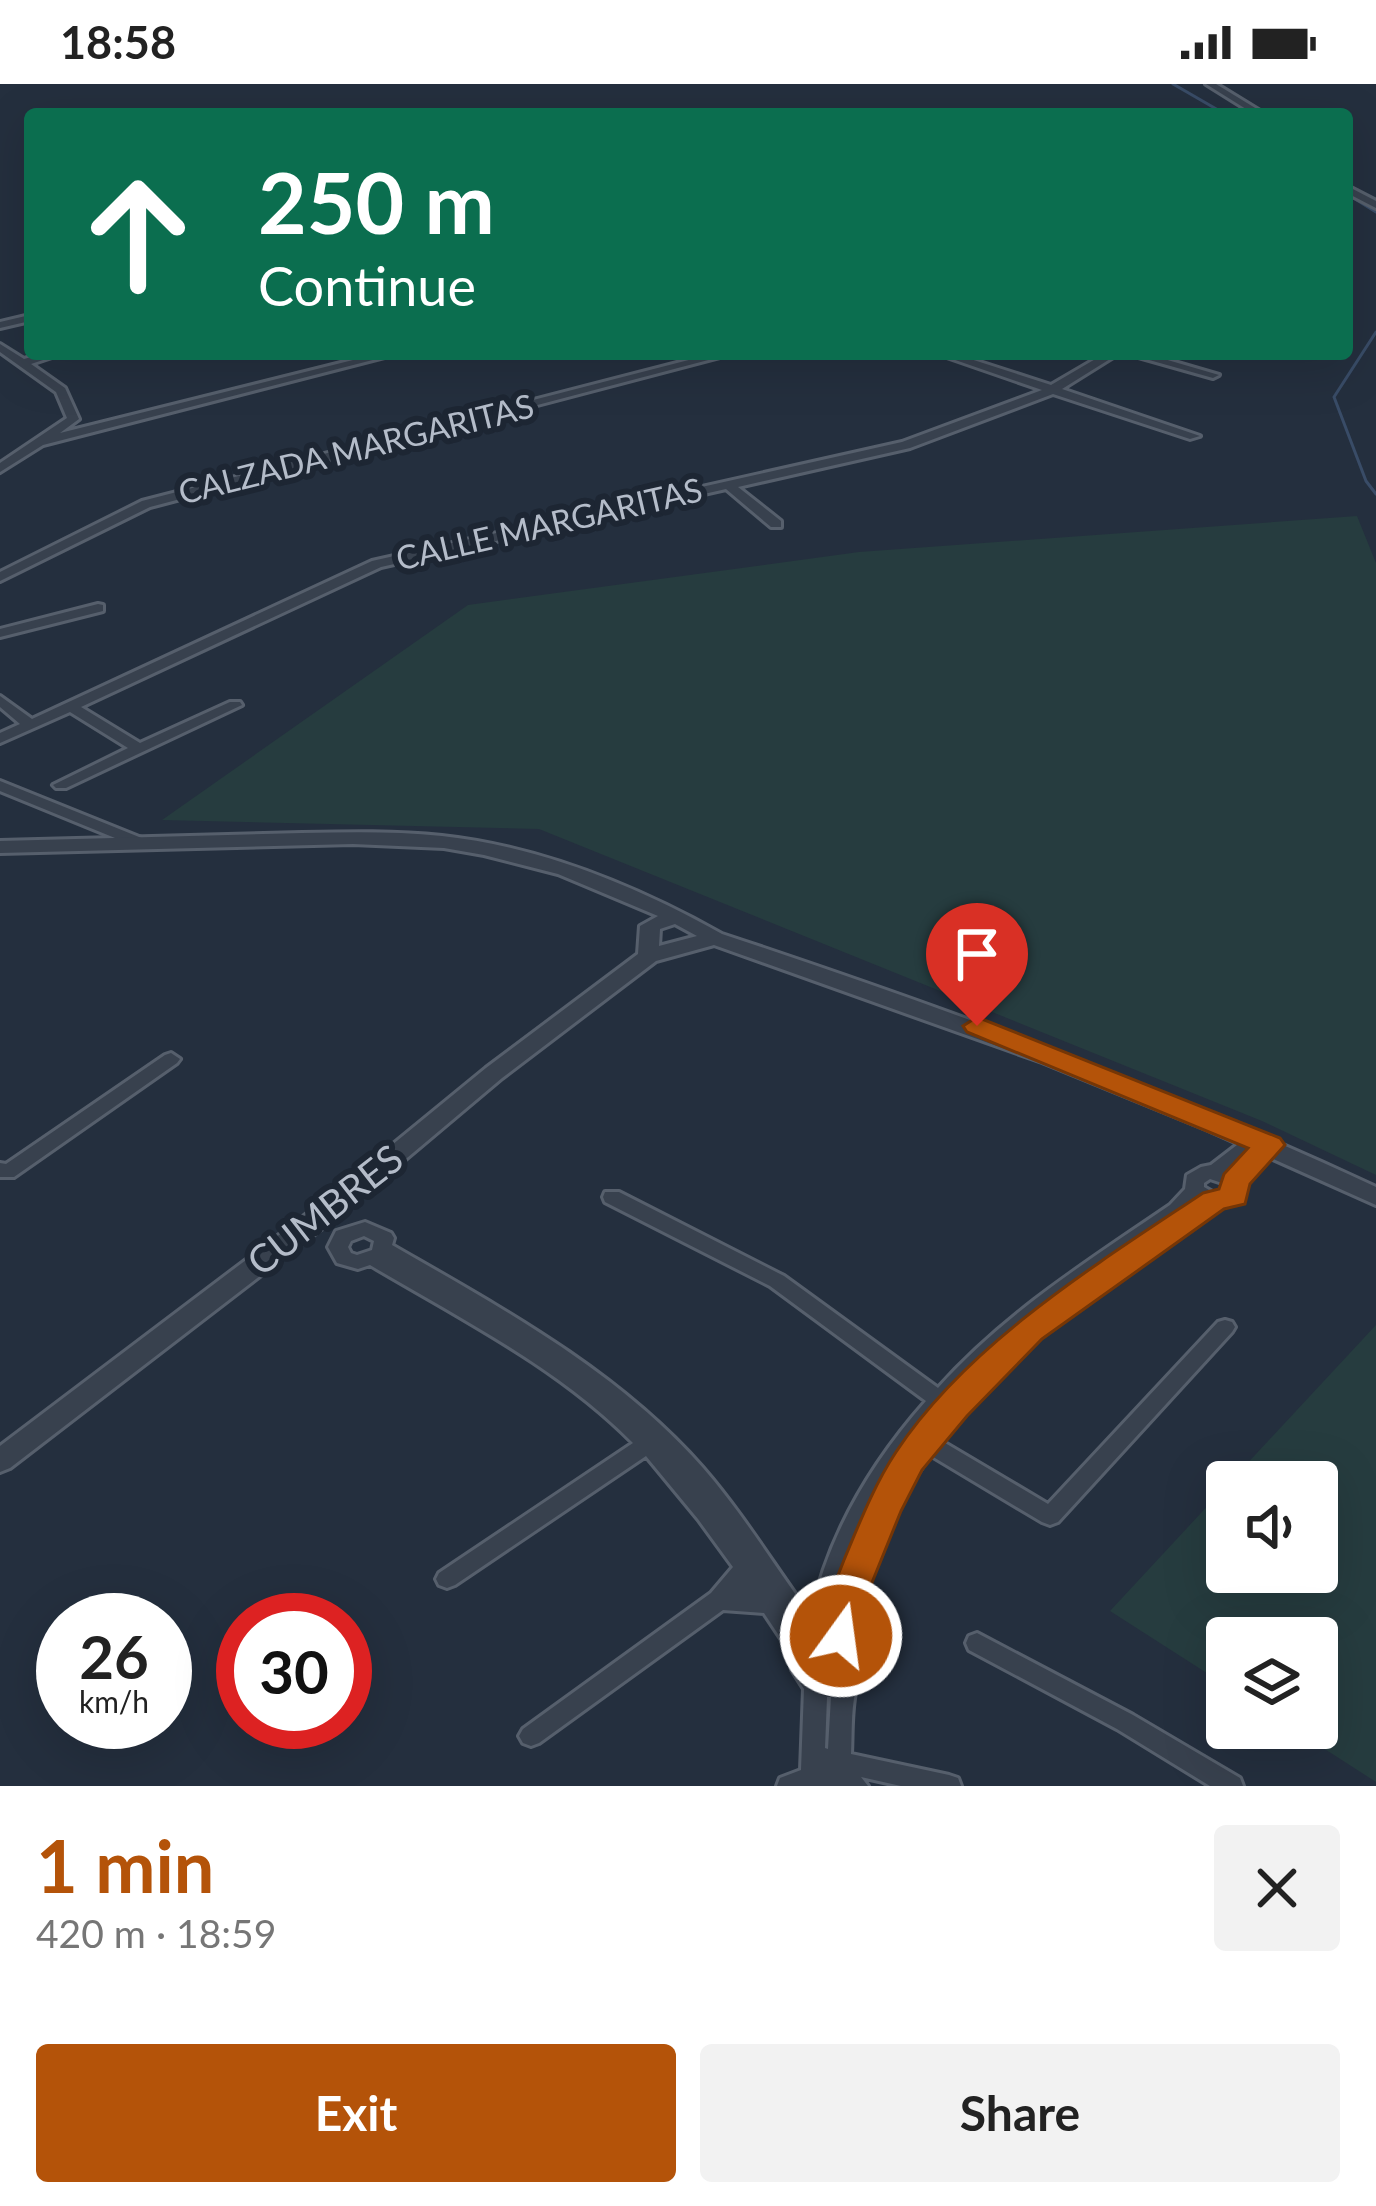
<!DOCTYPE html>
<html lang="en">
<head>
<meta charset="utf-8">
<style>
	:root { --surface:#fff; --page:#f2f2f2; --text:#222; --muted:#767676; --accent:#b45309 }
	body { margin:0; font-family:Lato,sans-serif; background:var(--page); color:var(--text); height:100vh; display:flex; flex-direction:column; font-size:45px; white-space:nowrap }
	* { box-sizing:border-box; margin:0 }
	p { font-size:39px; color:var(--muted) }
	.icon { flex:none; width:66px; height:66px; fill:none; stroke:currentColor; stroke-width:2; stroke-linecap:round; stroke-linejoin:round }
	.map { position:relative; height:1702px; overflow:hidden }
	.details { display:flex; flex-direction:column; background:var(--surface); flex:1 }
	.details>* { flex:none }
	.hud { position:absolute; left:24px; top:24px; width:1329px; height:252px; border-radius:12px; box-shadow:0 12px 48px #0002; background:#0b6e4f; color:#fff; overflow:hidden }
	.tools { position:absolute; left:1206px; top:1377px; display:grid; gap:24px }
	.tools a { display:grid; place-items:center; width:132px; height:132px; border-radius:12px; background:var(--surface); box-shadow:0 12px 48px #0002; font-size:60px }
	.speed { position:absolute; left:36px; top:1509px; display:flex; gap:24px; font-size:60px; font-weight:700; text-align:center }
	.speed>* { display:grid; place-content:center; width:156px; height:156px; border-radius:50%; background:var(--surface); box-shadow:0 12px 48px #0002; line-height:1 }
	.speed small { font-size:30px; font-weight:400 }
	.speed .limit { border:18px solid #d22; background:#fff; color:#111 }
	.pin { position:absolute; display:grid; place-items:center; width:102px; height:102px; color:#fff; margin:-123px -51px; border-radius:50% 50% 50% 0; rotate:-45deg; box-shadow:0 0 12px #0007 }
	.pin .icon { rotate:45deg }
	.me { position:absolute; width:132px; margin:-66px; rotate:14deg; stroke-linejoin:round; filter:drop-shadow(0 0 9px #0008) }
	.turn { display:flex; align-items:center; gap:42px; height:252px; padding:0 36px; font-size:54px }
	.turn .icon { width:156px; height:156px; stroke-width:2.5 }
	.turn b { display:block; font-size:84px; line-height:102px }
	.round { display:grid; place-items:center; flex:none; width:126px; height:126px; border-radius:12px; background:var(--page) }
	.head { display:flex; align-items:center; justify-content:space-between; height:204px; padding:0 36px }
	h1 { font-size:72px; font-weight:700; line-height:90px; color:var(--accent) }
	.action { display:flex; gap:24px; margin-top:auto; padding:24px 36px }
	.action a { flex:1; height:138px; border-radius:12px; background:var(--accent); color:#fff; font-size:48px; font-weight:700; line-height:138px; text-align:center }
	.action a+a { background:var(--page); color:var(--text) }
	.status { display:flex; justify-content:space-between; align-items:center; height:84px; padding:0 60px; background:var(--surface); direction:ltr }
	.status svg { height:33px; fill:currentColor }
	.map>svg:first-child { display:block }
	.green { fill:#263c3f }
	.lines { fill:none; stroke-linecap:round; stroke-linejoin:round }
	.stream { stroke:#394c67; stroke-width:3 }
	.minor-casing { stroke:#565f6c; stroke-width:6 }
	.tertiary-casing { stroke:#565f6c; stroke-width:6 }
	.minor { fill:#38414e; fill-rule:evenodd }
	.tertiary { fill:#38414e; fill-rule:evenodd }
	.route { fill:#b45309; stroke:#753606; stroke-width:3 }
	.labels { text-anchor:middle; stroke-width:12; stroke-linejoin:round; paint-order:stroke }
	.far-street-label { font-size:33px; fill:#b4bcc9; stroke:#1d2633 }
	.street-label { font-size:39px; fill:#b4bcc9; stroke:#1d2633 }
</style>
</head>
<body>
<div class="status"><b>18:58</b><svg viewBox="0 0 49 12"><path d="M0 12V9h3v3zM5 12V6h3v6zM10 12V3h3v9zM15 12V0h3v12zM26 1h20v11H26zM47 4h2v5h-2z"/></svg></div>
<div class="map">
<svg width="1376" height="1702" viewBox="0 0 1376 1702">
	<rect width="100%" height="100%" fill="#242f3e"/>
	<!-- green -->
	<g class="green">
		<polygon points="1357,432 1376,479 1376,1091 1262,1037 539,745 162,736 468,521 859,468"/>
		<polygon points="1376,1241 1376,1698 1292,1644 1317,1644 1317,1554 1227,1554 1227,1602 1110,1527 1227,1401 1227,1488 1317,1488 1317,1398 1230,1398"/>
	</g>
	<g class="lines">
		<!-- stream -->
		<g class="stream">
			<polyline points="1173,0 1225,30"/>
			<polyline points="1347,110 1376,128"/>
			<polyline points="1376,248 1334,313 1366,397 1376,410"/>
		</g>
		<defs>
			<g id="minor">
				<polygon points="1206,0 1216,0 1265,30 1254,30"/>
				<polygon points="1347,102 1376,117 1376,124 1347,109"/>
				<polygon points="30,231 30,237 0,244 0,238"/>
				<polygon points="0,260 24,275 42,270 61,270 31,280 65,304 79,335 60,349 377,270 396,270 43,361 0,388 0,379 67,334 56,308 0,268"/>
				<polygon points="712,270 731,270 150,423 0,497 0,488 142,417"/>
				<polygon points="938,270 955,270 1051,301 1104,270 1118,270 1062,305 1200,352 1190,355 1053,310 910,364 738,403 781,437 781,443 771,443 726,405 381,483 81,623 140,659 230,618 240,618 242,621 66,704 56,704 53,701 128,664 70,628 0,659 0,649 20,640 0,623 0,612 32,635 372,477 902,358 1042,306"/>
				<polygon points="1128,270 1147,270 1219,291 1213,294"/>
				<polygon points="98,520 103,521 103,527 0,553 0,545"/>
				<polygon points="0,697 149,757 151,760 143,765 137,763 0,707"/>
				<polygon points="171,969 180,975 177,979 14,1093 0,1093 0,1079 6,1080 165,971"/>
				<path d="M1256 1049 1262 1051 1265 1056 1276 1057 1278 1061 1244 1099 1241 1117C1206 1126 1175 1151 1146 1172 1069 1226 999 1283 940 1356L1048 1420 1218 1238 1225 1236 1232 1238 1235 1243 1232 1248 1058 1438 1050 1441 1042 1438 930 1371 903 1412 874 1476 854 1546C882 1577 861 1581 855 1609 851 1628 852 1650 851 1670L949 1691 958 1694 961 1702H901L861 1693 868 1702H777L780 1694 801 1686 804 1605 792 1586 790 1568 764 1529 723 1526 539 1659 531 1662 523 1659 519 1652 523 1645 711 1509 733 1483 698 1435 646 1372 455 1501 447 1504 439 1501 436 1495 439 1489 633 1359C558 1283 461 1235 370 1181L358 1185 337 1179 328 1163 336 1147 365 1138 391 1149 394 1154 392 1161C503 1225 618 1287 703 1384 743 1430 775 1483 811 1532 828 1451 872 1378 926 1317L770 1202 605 1118 603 1113 605 1108H619L784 1192 938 1304C1005 1229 1088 1177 1170 1121L1185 1105 1187 1091 1201 1083 1211 1081 1250 1051ZM1251 1068 1232 1089 1228 1087ZM1210 1095 1225 1100V1108L1216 1110 1204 1103V1099ZM364 1152 374 1157 372 1166 357 1171 351 1169 348 1163 351 1157ZM914 1361 887 1403 852 1476 833 1538C846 1472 874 1415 914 1361ZM832 1557 844 1566 845 1580 835 1592 825 1593 814 1584 813 1570 818 1561ZM827 1613H831L828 1665 825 1664Z"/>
				<polygon points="977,1549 1133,1631 1240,1694 1243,1702 1210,1702 1117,1645 969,1566 966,1559 969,1552"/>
			</g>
			<path id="tertiary" d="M302 749C349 748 396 747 442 752 542 763 636 802 722 850 945 924 1164 1004 1376 1103V1121L1206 1045 1042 978 714 861 656 877 502 994 338 1132 10 1384 0 1388V1362L320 1120 486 984 638 870 640 842 658 832 558 790 484 771 444 764 353 760 0 769V757ZM675 840 697 852 659 862 660 845Z"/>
		</defs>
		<!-- minor casing -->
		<use href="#minor" class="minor-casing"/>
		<!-- tertiary casing -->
		<use href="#tertiary" class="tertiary-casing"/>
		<!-- minor -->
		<use href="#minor" class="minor"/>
		<!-- tertiary -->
		<use href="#tertiary" class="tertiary"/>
	</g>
	<!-- route -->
	<path class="route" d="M977 933 1280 1054 1285 1061 1250 1100 1245 1120 1224 1125 1042 1255 967 1332 922 1386 901 1427 869 1506 854 1563 841 1568 828 1563C815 1539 835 1500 844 1476 859 1440 874 1401 896 1368 967 1260 1098 1179 1203 1109L1219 1105 1224 1090 1248 1064 967 948 963 942Z"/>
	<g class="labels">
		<!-- far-street labels -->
		<g class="far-street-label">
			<text transform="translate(356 365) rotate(-14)" y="12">CALZADA MARGARITAS</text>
			<text transform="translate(549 440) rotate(-13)" y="12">CALLE MARGARITAS</text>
		</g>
		<!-- street labels -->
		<g class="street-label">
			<text transform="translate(325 1126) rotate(-38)" y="14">CUMBRES</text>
		</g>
	</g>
</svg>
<div class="tools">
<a><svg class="icon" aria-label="sound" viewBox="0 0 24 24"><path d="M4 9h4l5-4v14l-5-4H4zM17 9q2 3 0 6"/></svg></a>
<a><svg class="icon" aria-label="layers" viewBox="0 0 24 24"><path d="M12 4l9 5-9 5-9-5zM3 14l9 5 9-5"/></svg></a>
</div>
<div class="speed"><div>26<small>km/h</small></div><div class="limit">30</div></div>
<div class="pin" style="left:977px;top:942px;background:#d93025"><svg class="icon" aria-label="arrive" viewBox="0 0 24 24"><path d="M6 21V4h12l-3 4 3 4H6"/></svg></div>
<svg class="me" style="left:841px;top:1552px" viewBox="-20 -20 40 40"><circle r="17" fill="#b45309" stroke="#fff" stroke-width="3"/><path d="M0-11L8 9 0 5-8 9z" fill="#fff"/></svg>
<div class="hud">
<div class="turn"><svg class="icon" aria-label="ahead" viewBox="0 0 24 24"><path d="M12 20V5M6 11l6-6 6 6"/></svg><div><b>250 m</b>Continue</div></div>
</div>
</div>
<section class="details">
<div class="head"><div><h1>1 min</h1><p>420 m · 18:59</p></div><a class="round"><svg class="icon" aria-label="close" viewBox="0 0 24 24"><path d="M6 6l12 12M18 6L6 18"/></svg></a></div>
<div class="action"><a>Exit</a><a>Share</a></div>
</section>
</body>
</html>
